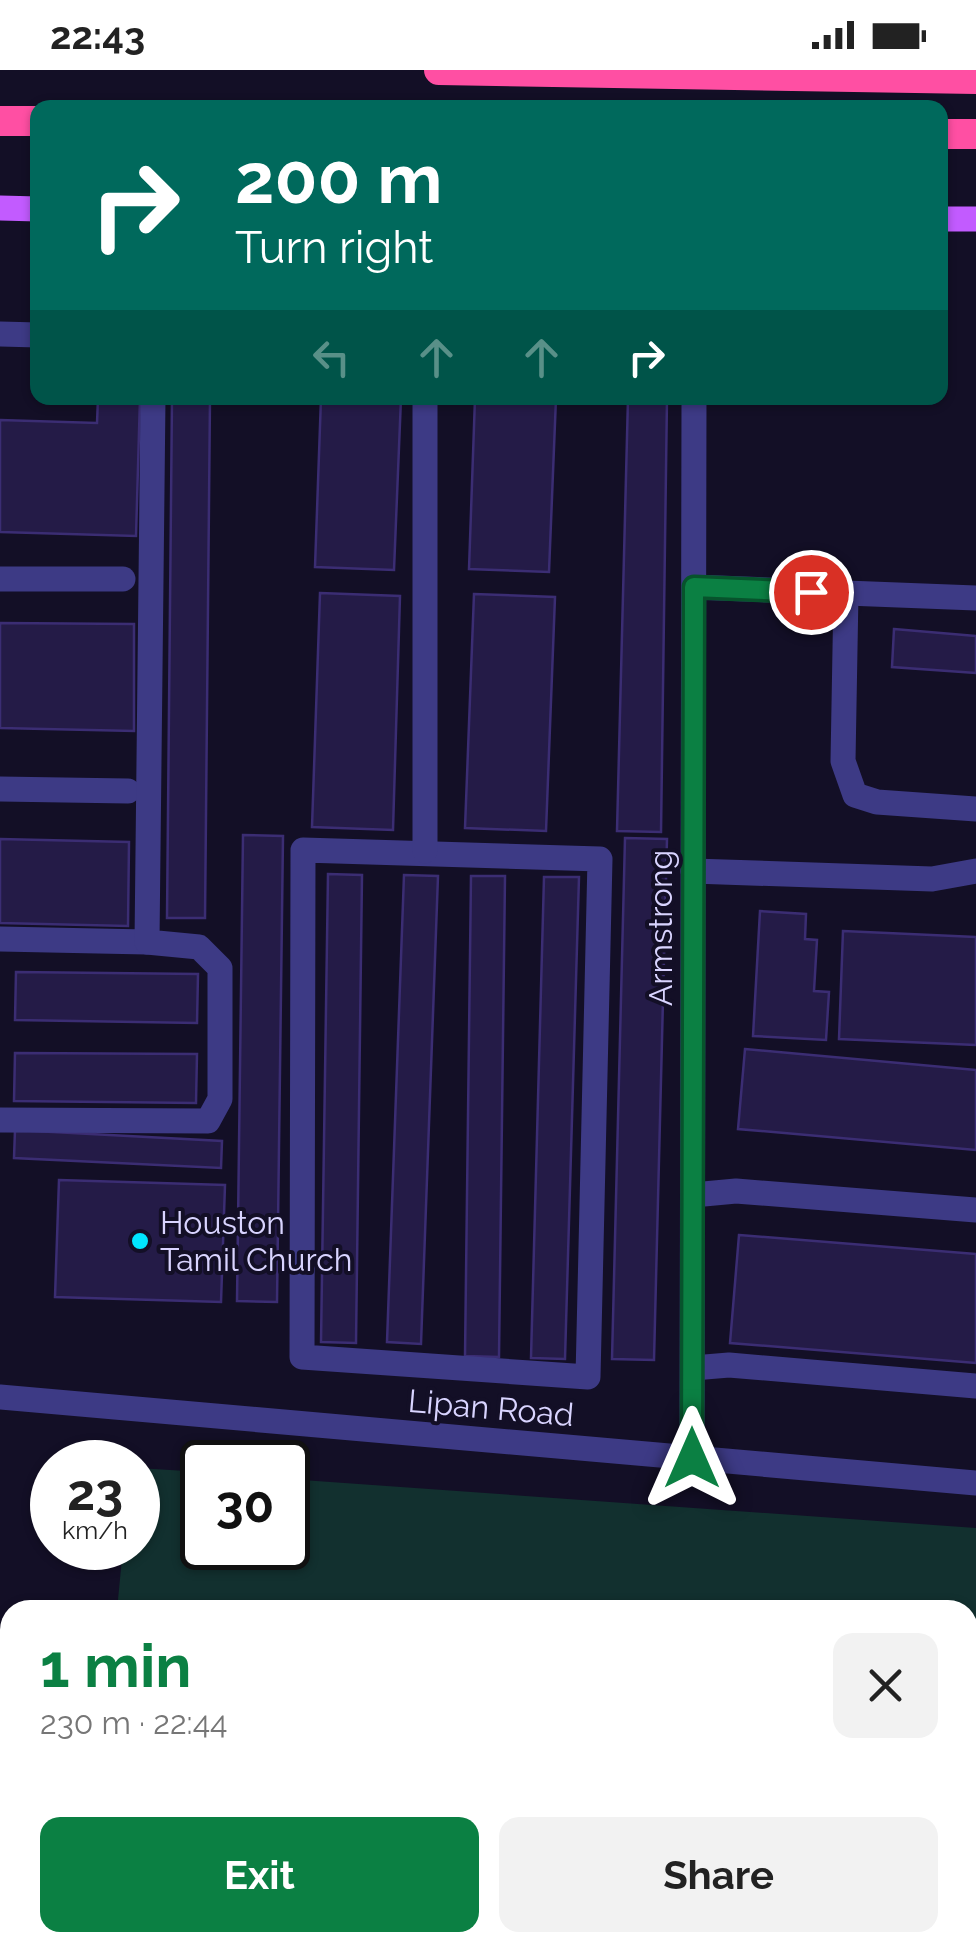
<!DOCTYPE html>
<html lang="en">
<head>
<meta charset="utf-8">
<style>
	:root { --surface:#fff; --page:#f2f2f2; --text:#222; --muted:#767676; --accent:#0b8043 }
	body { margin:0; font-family:Raleway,sans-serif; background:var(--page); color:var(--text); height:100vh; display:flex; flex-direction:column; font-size:38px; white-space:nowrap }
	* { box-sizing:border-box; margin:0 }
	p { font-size:32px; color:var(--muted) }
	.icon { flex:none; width:55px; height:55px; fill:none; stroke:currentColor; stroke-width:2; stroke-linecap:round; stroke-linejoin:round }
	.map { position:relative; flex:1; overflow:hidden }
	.side { position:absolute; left:0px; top:1530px; width:978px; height:352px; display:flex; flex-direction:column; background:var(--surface); border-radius:30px 30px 0 0; box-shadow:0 2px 8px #0004 }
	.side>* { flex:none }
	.hud { position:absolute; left:30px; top:30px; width:918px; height:305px; border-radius:20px; box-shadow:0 2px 8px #0004; background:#00695c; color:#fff; overflow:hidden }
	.speed { position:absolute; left:30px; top:1370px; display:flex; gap:20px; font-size:50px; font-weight:700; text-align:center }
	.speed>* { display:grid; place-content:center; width:130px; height:130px; border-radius:50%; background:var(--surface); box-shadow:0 2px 8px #0004; line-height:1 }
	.speed small { font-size:25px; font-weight:400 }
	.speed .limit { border:5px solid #111; border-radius:15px; background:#fff; color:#111 }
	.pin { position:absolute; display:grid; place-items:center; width:85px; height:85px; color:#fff; margin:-42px; border:5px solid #fff; border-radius:50%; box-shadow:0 2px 10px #0007 }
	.me { position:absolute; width:110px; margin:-55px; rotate:0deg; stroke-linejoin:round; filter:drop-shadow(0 0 8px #0008) }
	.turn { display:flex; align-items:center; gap:35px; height:210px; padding:0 40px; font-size:45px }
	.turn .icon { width:130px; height:130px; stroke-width:2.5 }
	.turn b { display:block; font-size:70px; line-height:85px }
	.lanes { display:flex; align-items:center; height:95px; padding:0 40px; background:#0003; justify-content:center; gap:50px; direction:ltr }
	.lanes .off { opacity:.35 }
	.round { display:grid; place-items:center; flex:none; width:105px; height:105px; border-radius:20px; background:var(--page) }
	.headline { display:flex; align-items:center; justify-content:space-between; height:170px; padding:0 40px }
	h1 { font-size:60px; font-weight:700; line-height:75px; color:var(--accent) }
	.primary-button { display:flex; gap:20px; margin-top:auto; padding:20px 40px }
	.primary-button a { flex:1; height:115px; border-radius:20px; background:var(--accent); color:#fff; font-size:40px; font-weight:700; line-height:115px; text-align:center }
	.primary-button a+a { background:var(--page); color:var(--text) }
	.status { display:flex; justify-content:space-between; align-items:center; height:70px; padding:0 50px; background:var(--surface); direction:ltr }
	.status svg { height:28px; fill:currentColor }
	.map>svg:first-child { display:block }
	.green { fill:#12302f }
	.building { fill:#241b47; stroke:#3b2d73; stroke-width:2.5 }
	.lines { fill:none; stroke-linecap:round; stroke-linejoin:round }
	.path { stroke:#2fb8b0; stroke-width:5; stroke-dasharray:5 8; stroke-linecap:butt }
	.minor { stroke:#3d3a85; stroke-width:25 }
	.major { stroke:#c25bff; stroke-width:25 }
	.highway { stroke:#ff4fa3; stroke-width:30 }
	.route-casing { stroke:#07532c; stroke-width:25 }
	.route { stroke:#0b8043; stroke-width:18 }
	.poi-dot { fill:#00e5ff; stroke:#130f26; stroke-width:4 }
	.labels { text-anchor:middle; stroke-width:8; stroke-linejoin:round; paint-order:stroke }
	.street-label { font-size:32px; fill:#d9d4ff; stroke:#130f26 }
	.poi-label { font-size:32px; fill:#d9d4ff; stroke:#130f26; text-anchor:start }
</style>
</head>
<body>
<div class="status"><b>22:43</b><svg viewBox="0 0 49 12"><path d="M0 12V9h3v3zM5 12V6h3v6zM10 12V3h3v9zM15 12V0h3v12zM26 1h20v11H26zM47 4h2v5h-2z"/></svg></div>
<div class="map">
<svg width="976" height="1882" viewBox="0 0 976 1882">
	<rect width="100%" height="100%" fill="#130f26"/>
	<!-- green -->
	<polygon class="green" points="138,1398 202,1402 202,1478 288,1478 288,1409 976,1458 976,1882 0,1882 0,1635 8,1543 10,1872 968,1872 968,1540 117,1540 123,1478 138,1478"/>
	<!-- building -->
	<g class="building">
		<polygon points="98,328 140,328 136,466 0,462 0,350 97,353"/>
		<polygon points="172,328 210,328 205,848 167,848"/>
		<polygon points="321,328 401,328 394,500 315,497"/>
		<polygon points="475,328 556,328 549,502 469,499"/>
		<polygon points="628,328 667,328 661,762 617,761"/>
		<polygon points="320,523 400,526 393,760 312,757"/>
		<polygon points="474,524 555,527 546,761 465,758"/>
		<polygon points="0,553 134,554 134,661 0,658"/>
		<polygon points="894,559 976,566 976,603 892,597"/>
		<polygon points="243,765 283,766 277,1232 237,1231"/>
		<polygon points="625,768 667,769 654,1290 612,1289"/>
		<polygon points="0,769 129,772 128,856 0,853"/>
		<polygon points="328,804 362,805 356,1273 321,1272"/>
		<polygon points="404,805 438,806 421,1274 387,1272"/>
		<polygon points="471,806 505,806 499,1287 465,1286"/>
		<polygon points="544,807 579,807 565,1289 531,1288"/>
		<polygon points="760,841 806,844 805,869 817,870 814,921 829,922 826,970 753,966"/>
		<polygon points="843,861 976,867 976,975 839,969"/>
		<polygon points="16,902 198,904 197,953 15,950"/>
		<polygon points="745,979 976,1000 976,1080 738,1059"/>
		<polygon points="15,983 197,984 196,1033 14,1031"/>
		<polygon points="15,1060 222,1071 221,1098 14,1088"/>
		<polygon points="59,1110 225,1115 221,1232 55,1227"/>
		<polygon points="739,1165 976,1184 976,1293 730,1273"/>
	</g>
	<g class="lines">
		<!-- path -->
		<g class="path">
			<polyline points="968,1675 976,1676"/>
			<polyline points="471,1882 479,1872"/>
		</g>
		<!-- minor -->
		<g class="minor">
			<polyline points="0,264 38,265"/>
			<polyline points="0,509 123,509"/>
			<polyline points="694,517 976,528"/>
			<polyline points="846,523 843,691 855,725 877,732 976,739"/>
			<polyline points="0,719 128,721"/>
			<polygon points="303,780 600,789 588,1307 302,1287"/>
			<polyline points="425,781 425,328"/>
			<polyline points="693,801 932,809 976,801"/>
			<polyline points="0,869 147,872"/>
			<polyline points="0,1050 208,1051 220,1029 220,898 199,877 147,872 153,328"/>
			<polyline points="693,1125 736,1121 976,1140"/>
			<polyline points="693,1298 729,1295 976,1316"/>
			<polyline points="0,1327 976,1413"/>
			<polyline points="692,1388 694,328"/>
		</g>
		<!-- major -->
		<g class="major">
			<polyline points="0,138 38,139"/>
			<polyline points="940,149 976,149"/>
		</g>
		<!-- highway -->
		<g class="highway">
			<polyline points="439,0 976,9"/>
			<polyline points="0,51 38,51"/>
			<polyline points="940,64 976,64"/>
		</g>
	</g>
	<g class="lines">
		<defs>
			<polyline id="route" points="692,1388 694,517 811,522"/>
		</defs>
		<!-- route casing -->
		<use href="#route" class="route-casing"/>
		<!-- route -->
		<use href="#route" class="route"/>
	</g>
	<!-- markers -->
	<circle class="poi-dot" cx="140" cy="1171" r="10"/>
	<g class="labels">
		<!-- street labels -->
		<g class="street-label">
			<text transform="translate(661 858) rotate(-90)" y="11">Armstrong</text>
			<text transform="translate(491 1338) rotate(5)" y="11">Lipan Road</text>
		</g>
		<!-- poi labels -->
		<g class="poi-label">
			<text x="160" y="1164">Houston<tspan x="160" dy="37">Tamil Church</tspan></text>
		</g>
	</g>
</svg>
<div class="speed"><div>23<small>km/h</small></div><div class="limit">30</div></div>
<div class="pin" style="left:811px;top:522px;background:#d93025"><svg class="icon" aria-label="arrive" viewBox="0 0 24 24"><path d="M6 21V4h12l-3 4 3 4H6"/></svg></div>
<svg class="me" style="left:692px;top:1388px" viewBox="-20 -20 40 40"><path d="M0-17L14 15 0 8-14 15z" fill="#0b8043" stroke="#fff" stroke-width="4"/></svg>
<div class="hud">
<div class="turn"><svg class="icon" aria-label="right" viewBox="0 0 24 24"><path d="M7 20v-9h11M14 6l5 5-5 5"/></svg><div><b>200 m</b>Turn right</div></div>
<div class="lanes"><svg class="icon off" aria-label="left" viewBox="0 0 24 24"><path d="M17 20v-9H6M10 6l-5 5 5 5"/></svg><svg class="icon off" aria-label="ahead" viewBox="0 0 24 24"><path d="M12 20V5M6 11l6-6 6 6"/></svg><svg class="icon off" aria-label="ahead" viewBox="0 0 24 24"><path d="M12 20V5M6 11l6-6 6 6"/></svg><svg class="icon" aria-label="right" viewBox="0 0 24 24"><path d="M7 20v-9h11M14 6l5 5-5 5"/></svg></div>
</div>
<section class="side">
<div class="headline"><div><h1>1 min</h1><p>230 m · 22:44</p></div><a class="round"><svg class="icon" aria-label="close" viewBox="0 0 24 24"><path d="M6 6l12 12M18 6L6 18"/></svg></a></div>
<div class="primary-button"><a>Exit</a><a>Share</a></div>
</section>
</div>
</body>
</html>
